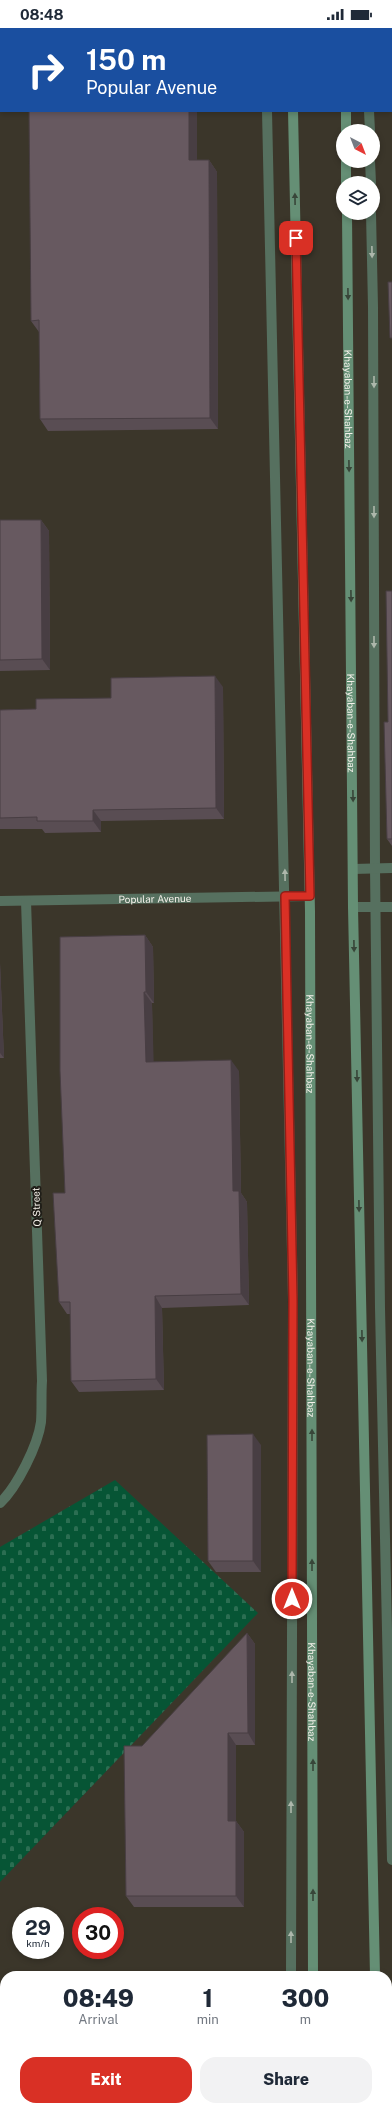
<!DOCTYPE html>
<html lang="en">
<head>
<meta charset="utf-8">
<style>
	:root { --surface:#fff; --page:#f2f2f3; --text:#1f2937; --muted:#747a83; --accent:#d93025 }
	body { margin:0; font-family:"Public Sans",sans-serif; background:var(--page); color:var(--text); height:100vh; display:flex; flex-direction:column; font-size:15px; white-space:nowrap }
	* { box-sizing:border-box; margin:0 }
	p { font-size:13px; color:var(--muted) }
	.icon { flex:none; width:22px; height:22px; fill:none; stroke:currentColor; stroke-width:2; stroke-linecap:round; stroke-linejoin:round }
	.map { position:relative; flex:1; overflow:hidden }
	.drawer { position:absolute; left:0px; top:1943px; width:392px; height:140px; display:flex; flex-direction:column; background:var(--surface); border-radius:16px 16px 0 0; box-shadow:0 2px 6px #0003 }
	.drawer>* { flex:none }
	.hud { position:absolute; left:0px; top:0px; width:392px; height:84px; box-shadow:0 2px 6px #0003; background:#1a4fa0; color:#fff; overflow:hidden }
	.needle { width:26px; rotate:138deg }
	.buttons { position:absolute; left:336px; top:96px; display:grid; gap:8px }
	.buttons a { display:grid; place-items:center; width:44px; height:44px; border-radius:50%; background:var(--surface); box-shadow:0 2px 6px #0003; font-size:20px }
	.speed { position:absolute; left:12px; top:1879px; display:flex; gap:8px; font-size:20px; font-weight:700; text-align:center }
	.speed>* { display:grid; place-content:center; width:52px; height:52px; border-radius:50%; background:var(--surface); box-shadow:0 2px 6px #0003; line-height:1 }
	.speed small { font-size:10px; font-weight:400 }
	.speed .limit { border:6px solid #d22; background:#fff; color:#111 }
	.pin { position:absolute; display:grid; place-items:center; width:34px; height:34px; color:#fff; margin:-17px; border-radius:8px; box-shadow:0 2px 6px #0006 }
	.me { position:absolute; width:44px; margin:-22px; rotate:0deg; stroke-linejoin:round; filter:drop-shadow(0 0 3px #0008) }
	.turn { display:flex; align-items:center; gap:14px; height:84px; padding:0 20px; font-size:18px }
	.turn .icon { width:52px; height:52px; stroke-width:2.5 }
	.turn b { display:block; font-size:28px; line-height:34px }
	.eta { display:flex; justify-content:space-evenly; align-items:center; height:68px; text-align:center }
	.eta b { font-size:24px; font-weight:800; line-height:28px }
	.primary-button { display:flex; gap:8px; margin-top:auto; padding:8px 20px }
	.primary-button a { flex:1; height:46px; border-radius:16px; background:var(--accent); color:#fff; font-size:16px; font-weight:800; line-height:46px; text-align:center }
	.primary-button a+a { background:var(--page); color:var(--text) }
	.status { display:flex; justify-content:space-between; align-items:center; height:28px; padding:0 20px; background:var(--surface); direction:ltr }
	.status svg { height:11px; fill:currentColor }
	.map>svg:first-child { display:block }
	.grass { fill:url(#grass-dots) }
	.cemetery { fill:url(#cemetery-stones) }
	.lines { fill:none; stroke-linecap:round; stroke-linejoin:round }
	.street { stroke:#56705f; stroke-width:10 }
	.secondary { stroke:#658f75; stroke-width:10 }
	.wall { fill:#594d53 }
	.shaded-wall { fill:#483e43 }
	.building { fill:#675960; stroke:#483e43 }
	.oneway { fill:#384639 }
	.oneway2 { fill:#adb7ab }
	.route-casing { stroke:#8d1f18; stroke-width:10 }
	.route { stroke:#d93025; stroke-width:7 }
	.labels { text-anchor:middle; stroke-width:4; stroke-linejoin:round; paint-order:stroke }
	.street-label { font-size:10px; fill:#f5f1ea; stroke:#201e18 }
</style>
</head>
<body>
<div class="status"><b>08:48</b><svg viewBox="0 0 49 12"><path d="M0 12V9h3v3zM5 12V6h3v6zM10 12V3h3v9zM15 12V0h3v12zM26 1h20v11H26zM47 4h2v5h-2z"/></svg></div>
<div class="map">
<svg width="392" height="2083" viewBox="0 0 392 2083">
	<defs>
		<pattern id="grass-dots" width="8" height="8" patternUnits="userSpaceOnUse"><rect width="8" height="8" fill="#065535"/><path d="M2 2h.1M6 6h.1" fill="none" stroke="#2b6e52" stroke-width="1.8" stroke-linecap="round"/></pattern>
		<pattern id="cemetery-stones" width="16" height="16" patternUnits="userSpaceOnUse"><rect width="16" height="16" fill="#065535"/><path d="M2 7V4a2 2 0 0 1 4 0v3zM10 15v-3a2 2 0 0 1 4 0v3z" fill="#2b6e52"/></pattern>
	</defs>
	<rect width="100%" height="100%" fill="#3b362a"/>
	<!-- grass -->
	<polygon class="grass" points="321,2078 370,2078 371,2083 320,2083"/>
	<!-- cemetery -->
	<polygon class="cemetery" points="115,1452 258,1585 0,1854 0,1519"/>
	<g class="lines">
		<!-- street -->
		<g class="street">
			<polyline points="265,0 265,1"/>
			<polyline points="368,0 368,1"/>
			<polyline points="267,83 293,1272 291,1948"/>
			<polyline points="369,83 370,103"/>
			<polyline points="370,133 371,155"/>
			<polyline points="371,185 373,279 375,840 380,1280 392,1832"/>
			<polyline points="353,841 392,840"/>
			<path id="s1" d="M0 873 310 868"/>
			<polyline points="353,879 392,879"/>
			<path d="M0 1475C17 1459 38 1417 41 1394 42 1380 41 1367 42 1353L26 873"/>
			<polyline points="290,2078 291,2083"/>
		</g>
		<!-- secondary -->
		<g class="secondary">
			<polyline points="291,0 291,1"/>
			<polyline points="345,0 345,1"/>
			<path id="s2" d="M293 83 310 883 313 1948"/>
			<polyline points="346,83 346,103"/>
			<polyline points="346,133 346,155"/>
			<path id="s3" d="M347 185 353 879 375 1948"/>
			<polyline points="387,2069 392,2069"/>
			<polyline points="377,2078 377,2083"/>
			<polyline points="120,2083 254,2078"/>
			<polyline points="314,2083 314,2078"/>
		</g>
	</g>
	<!-- wall -->
	<g class="wall">
		<polygon points="197,132 209,132 217,144 218,401 48,403 40,391 39,304 31,293"/>
		<polygon points="0,492 41,492 49,503 50,642 0,643"/>
		<polygon points="392,563 392,818 387,811 388,694"/>
		<polygon points="223,659 224,791 101,793 101,804 45,805 42,801 0,801 0,682 36,681 111,670"/>
		<polygon points="145,907 153,919 154,975 152,975 153,1034 239,1043 241,1165 247,1174 249,1277 162,1280 164,1362 79,1364 71,1353 70,1286 67,1286 59,1274 65,1165"/>
		<polygon points="0,935 4,1030 0,1030"/>
		<polygon points="261,1417 261,1544 216,1544 208,1533"/>
		<polygon points="247,1605 255,1616 255,1717 236,1717 236,1793 244,1804 244,1879 134,1879 126,1868"/>
		<polygon points="5,1957 5,2030 0,2022 0,2007"/>
	</g>
	<!-- shaded-wall -->
	<g class="shaded-wall">
		<polygon points="189,83 197,83 197,144 189,132"/>
		<polygon points="209,132 217,144 218,401 210,390"/>
		<polygon points="41,492 49,503 50,642 42,631"/>
		<polygon points="215,648 223,659 224,791 216,780"/>
		<polygon points="93,782 101,793 101,804 93,793"/>
		<polygon points="145,907 153,919 154,975 146,964"/>
		<polygon points="0,935 4,1030 0,1025"/>
		<polygon points="144,964 152,975 154,1045 146,1034"/>
		<polygon points="231,1032 239,1043 241,1165 247,1174 249,1277 241,1266 233,1163"/>
		<polygon points="155,1268 162,1280 164,1362 156,1351"/>
		<polygon points="253,1406 261,1417 261,1544 253,1533"/>
		<polygon points="247,1605 255,1616 255,1717 248,1705"/>
		<polygon points="228,1705 236,1717 236,1804 228,1793"/>
		<polygon points="236,1793 244,1804 244,1879 236,1868"/>
	</g>
	<!-- building -->
	<g class="building">
		<polygon points="386,0 392,0 392,81 391,54 391,1 386,1"/>
		<polygon points="29,83 189,83 189,132 209,132 210,390 40,391 39,292 31,293"/>
		<polygon points="388,254 392,254 392,310 390,310"/>
		<polygon points="0,492 41,492 42,631 0,632"/>
		<polygon points="386,563 392,563 392,811 387,811 384,694 388,694"/>
		<polygon points="215,648 216,780 93,782 93,793 37,793 37,789 0,790 0,682 36,681 36,671 111,670 111,650"/>
		<polygon points="145,907 146,964 144,964 146,1034 231,1032 233,1163 239,1163 241,1266 155,1268 156,1351 71,1353 70,1274 59,1274 53,1165 65,1165 60,1043 60,909"/>
		<polygon points="253,1406 253,1533 208,1533 207,1407"/>
		<polygon points="247,1605 248,1705 228,1705 228,1793 236,1793 236,1868 126,1868 124,1718 142,1718"/>
		<polygon points="1,1957 5,1957 5,2022 0,2022"/>
	</g>
	<!-- one-way arrows -->
	<defs><path id="oneway-solid" d="M-6-.8H1V-3.2L6.5 0L1 3.2V.8H-6Z"/></defs>
	<g class="oneway">
		<use href="#oneway-solid" transform="translate(295 171) rotate(-91)"/>
		<use href="#oneway-solid" transform="translate(348 266) rotate(89)"/>
		<use href="#oneway-solid" transform="translate(349 438) rotate(89)"/>
		<use href="#oneway-solid" transform="translate(351 568) rotate(89)"/>
		<use href="#oneway-solid" transform="translate(353 768) rotate(89)"/>
		<use href="#oneway-solid" transform="translate(354 918) rotate(89)"/>
		<use href="#oneway-solid" transform="translate(357 1048) rotate(89)"/>
		<use href="#oneway-solid" transform="translate(359 1178) rotate(89)"/>
		<use href="#oneway-solid" transform="translate(362 1308) rotate(89)"/>
		<use href="#oneway-solid" transform="translate(312 1407) rotate(-90)"/>
		<use href="#oneway-solid" transform="translate(312 1537) rotate(-90)"/>
		<use href="#oneway-solid" transform="translate(313 1737) rotate(-90)"/>
		<use href="#oneway-solid" transform="translate(313 1867) rotate(-90)"/>
	</g>
	<g class="oneway2">
		<use href="#oneway-solid" transform="translate(372 224) rotate(89)"/>
		<use href="#oneway-solid" transform="translate(374 354) rotate(90)"/>
		<use href="#oneway-solid" transform="translate(374 484) rotate(90)"/>
		<use href="#oneway-solid" transform="translate(374 614) rotate(90)"/>
		<use href="#oneway-solid" transform="translate(285 847) rotate(-91)"/>
		<use href="#oneway-solid" transform="translate(292 1649) rotate(-90)"/>
		<use href="#oneway-solid" transform="translate(291 1779) rotate(-90)"/>
		<use href="#oneway-solid" transform="translate(291 1909) rotate(-90)"/>
	</g>
	<g class="lines">
		<defs>
			<polyline id="route" points="292,1571 293,1272 285,868 310,868 296,210"/>
		</defs>
		<!-- route casing -->
		<use href="#route" class="route-casing"/>
		<!-- route -->
		<use href="#route" class="route"/>
	</g>
	<g class="labels">
		<!-- street labels -->
		<g class="street-label">
			<text dy="4" stroke="none"><textPath href="#s3" startOffset="186">Khayaban-e-Shahbaz</textPath></text>
			<text dy="4" stroke="none"><textPath href="#s3" startOffset="510">Khayaban-e-Shahbaz</textPath></text>
			<text dy="4" stroke="none"><textPath href="#s1" startOffset="155">Popular Avenue</textPath></text>
			<text dy="4" stroke="none"><textPath href="#s2" startOffset="933">Khayaban-e-Shahbaz</textPath></text>
			<text transform="translate(36 1179) rotate(-92)" y="4">Q Street</text>
			<text dy="4" stroke="none"><textPath href="#s2" startOffset="1257">Khayaban-e-Shahbaz</textPath></text>
			<text dy="4" stroke="none"><textPath href="#s2" startOffset="1581">Khayaban-e-Shahbaz</textPath></text>
		</g>
	</g>
</svg>
<div class="buttons">
<a><svg class="needle" viewBox="-14 -14 28 28"><path d="M0-13l5 13h-10z" fill="#e53935"/><path d="M0 13l5-13h-10z" fill="#747a83"/></svg></a>
<a><svg class="icon" aria-label="layers" viewBox="0 0 24 24"><path d="M12 4l9 5-9 5-9-5zM3 14l9 5 9-5"/></svg></a>
</div>
<div class="speed"><div>29<small>km/h</small></div><div class="limit">30</div></div>
<div class="pin" style="left:296px;top:210px;background:#d93025"><svg class="icon" aria-label="arrive" viewBox="0 0 24 24"><path d="M6 21V4h12l-3 4 3 4H6"/></svg></div>
<svg class="me" style="left:292px;top:1571px" viewBox="-20 -20 40 40"><circle r="17" fill="#d93025" stroke="#fff" stroke-width="3"/><path d="M0-11L8 9 0 5-8 9z" fill="#fff"/></svg>
<div class="hud">
<div class="turn"><svg class="icon" aria-label="right" viewBox="0 0 24 24"><path d="M7 20v-9h11M14 6l5 5-5 5"/></svg><div><b>150 m</b>Popular Avenue</div></div>
</div>
<section class="drawer">
<div class="eta">
<div><b>08:49</b><p>Arrival</p></div>
<div><b>1</b><p>min</p></div>
<div><b>300</b><p>m</p></div>
</div>
<div class="primary-button"><a>Exit</a><a>Share</a></div>
</section>
</div>
</body>
</html>
